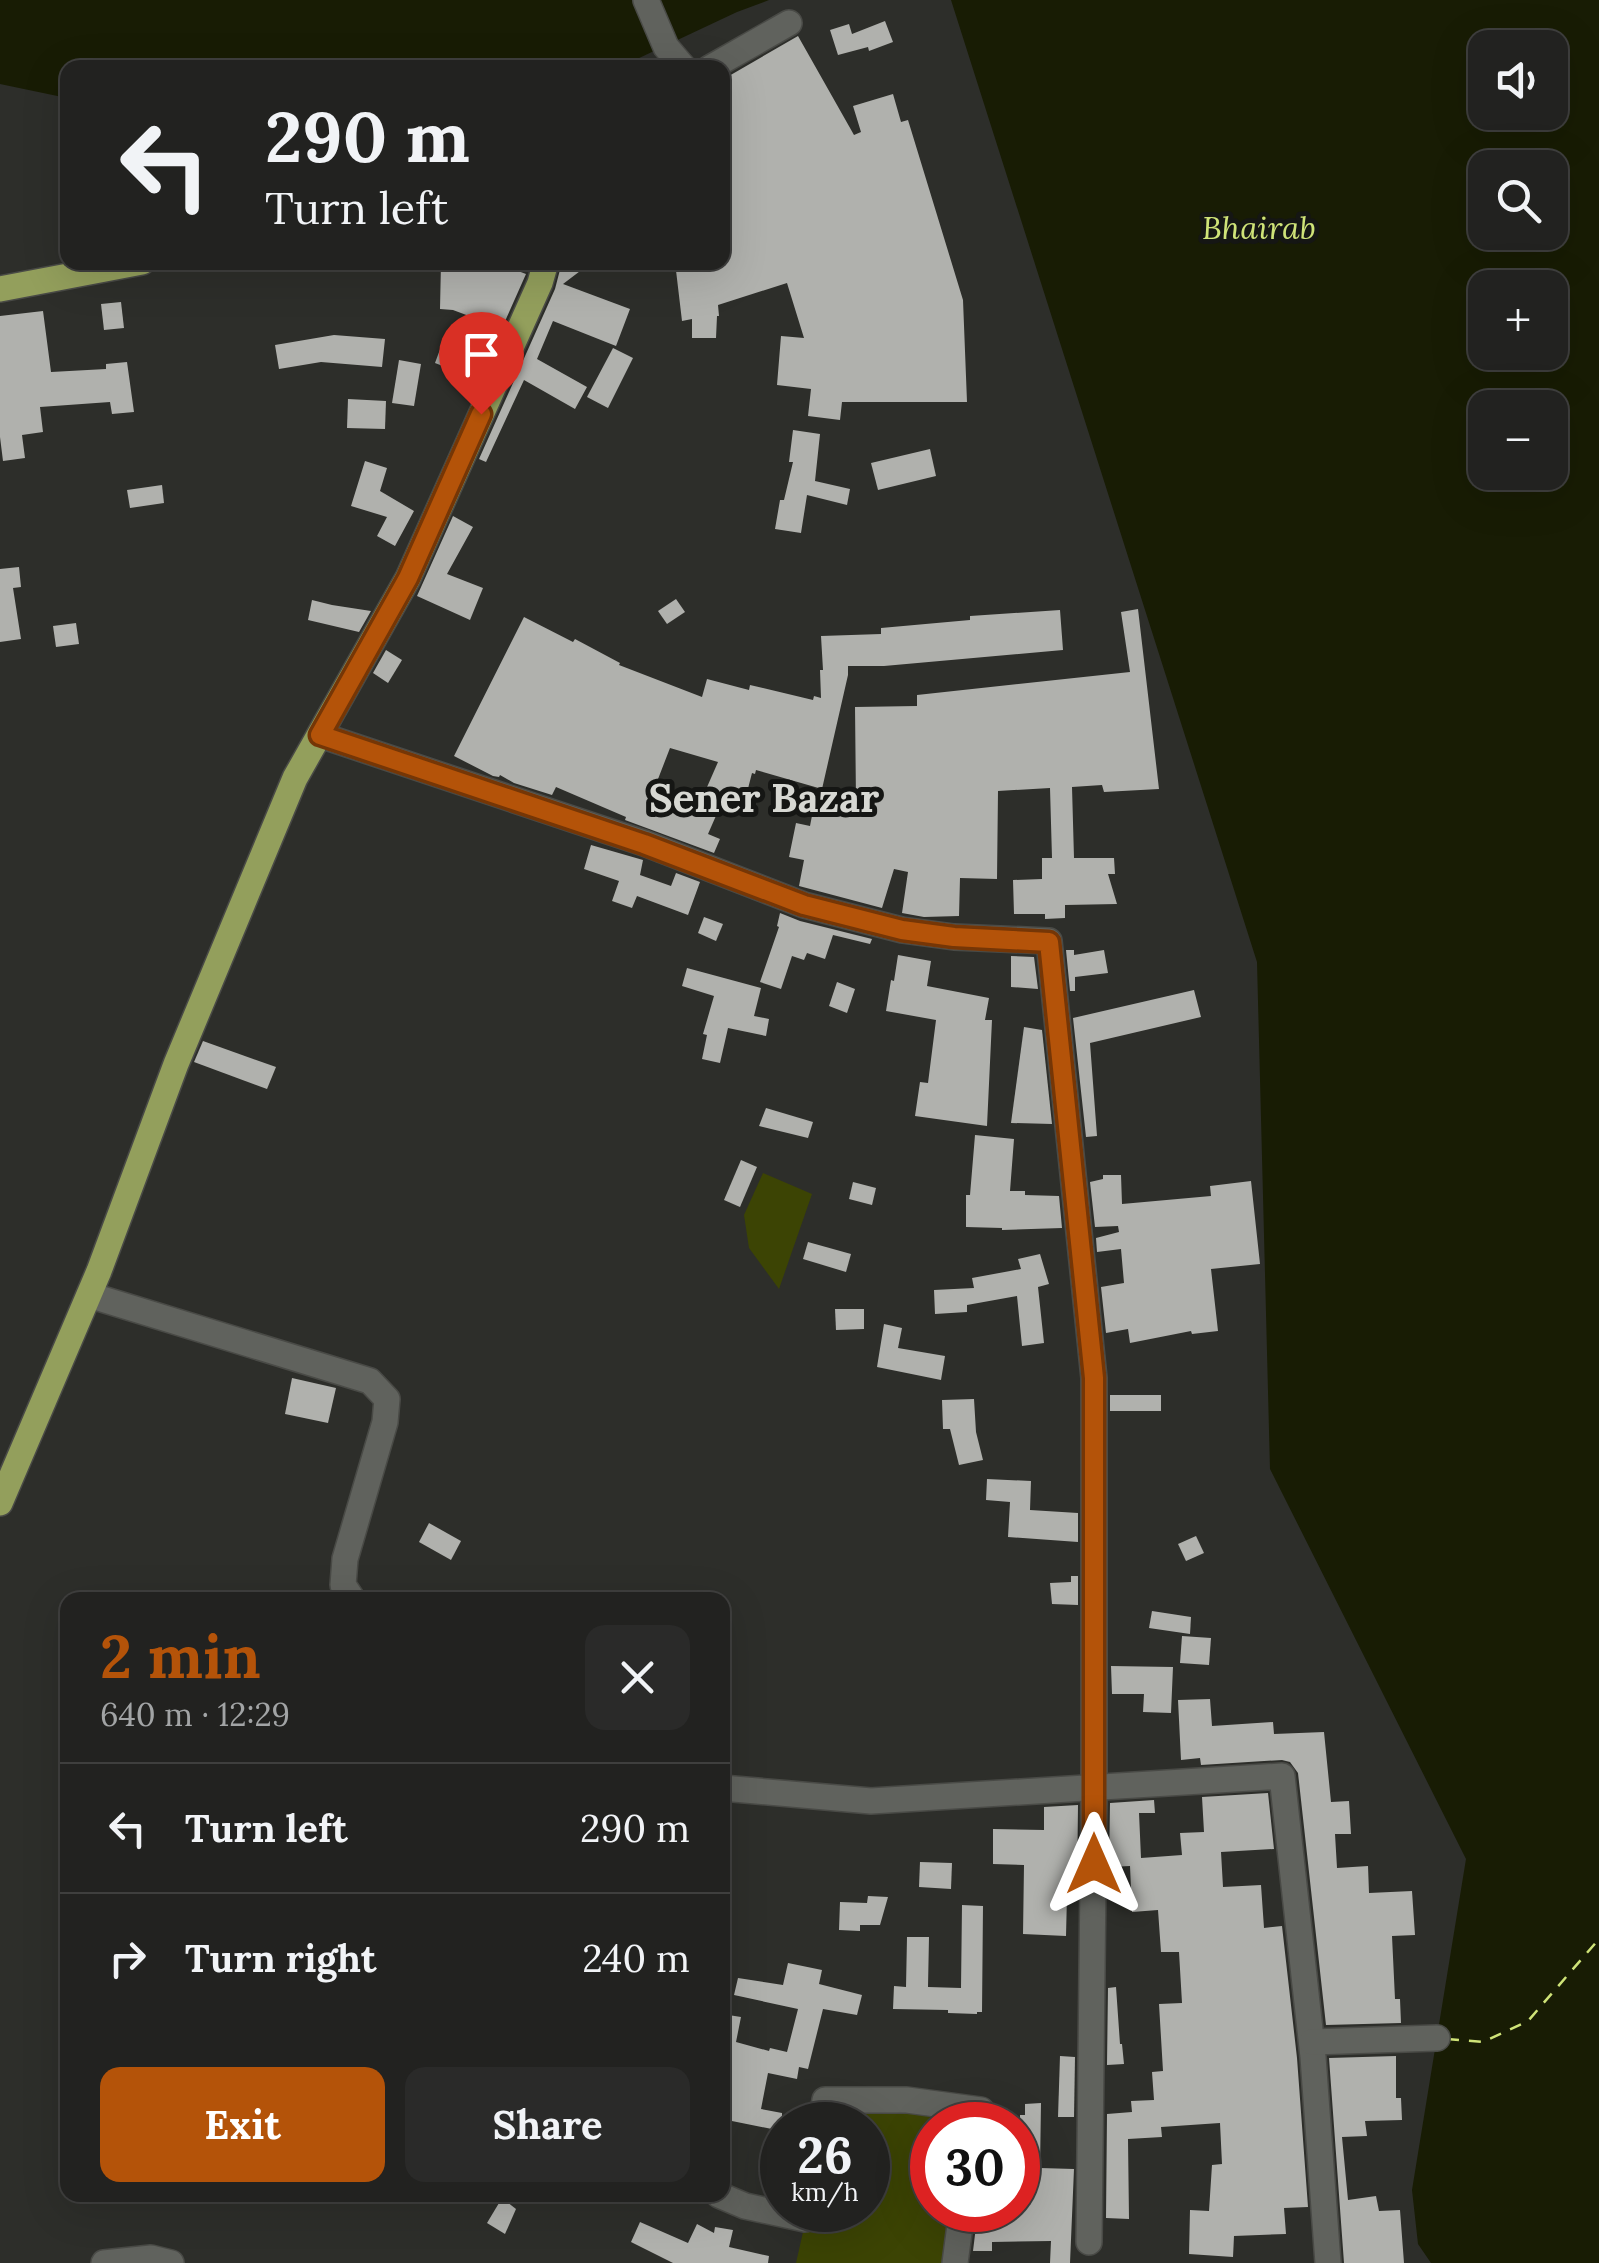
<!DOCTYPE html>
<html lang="en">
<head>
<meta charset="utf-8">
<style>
	:root { --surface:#222220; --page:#2a2a29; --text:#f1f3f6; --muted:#a2a4a5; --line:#3f3f3e; --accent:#b45309 }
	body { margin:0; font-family:Lora,serif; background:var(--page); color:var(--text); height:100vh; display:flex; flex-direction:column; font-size:38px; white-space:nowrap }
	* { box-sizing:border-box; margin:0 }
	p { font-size:32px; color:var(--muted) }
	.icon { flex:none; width:55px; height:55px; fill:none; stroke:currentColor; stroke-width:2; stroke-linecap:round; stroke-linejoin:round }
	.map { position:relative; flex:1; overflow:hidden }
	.panel { position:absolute; left:60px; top:1592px; width:670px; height:610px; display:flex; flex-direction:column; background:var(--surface); border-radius:20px; box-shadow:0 10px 40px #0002,0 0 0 2px var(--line) }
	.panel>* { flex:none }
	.top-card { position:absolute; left:60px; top:60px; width:670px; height:210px; border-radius:20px; box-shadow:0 10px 40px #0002,0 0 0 2px var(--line); background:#222220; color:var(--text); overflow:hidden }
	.fabs { position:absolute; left:1468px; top:30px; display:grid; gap:20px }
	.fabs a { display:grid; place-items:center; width:100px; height:100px; border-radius:20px; background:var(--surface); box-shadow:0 10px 40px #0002,0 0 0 2px var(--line); font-size:50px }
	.speed { position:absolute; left:760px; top:2102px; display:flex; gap:20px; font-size:50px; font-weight:700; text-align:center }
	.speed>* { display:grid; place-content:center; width:130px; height:130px; border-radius:50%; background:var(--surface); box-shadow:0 10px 40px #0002,0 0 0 2px var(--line); line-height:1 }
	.speed small { font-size:25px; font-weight:400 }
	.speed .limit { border:15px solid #d22; background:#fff; color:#111 }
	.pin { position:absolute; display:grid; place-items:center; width:85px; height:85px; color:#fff; margin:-102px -42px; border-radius:50% 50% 50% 0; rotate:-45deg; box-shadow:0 0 10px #0007 }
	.pin .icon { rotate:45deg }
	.me { position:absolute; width:110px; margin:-55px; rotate:0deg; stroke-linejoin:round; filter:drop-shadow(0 0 8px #0008) }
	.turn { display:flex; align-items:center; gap:35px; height:210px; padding:0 40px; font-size:45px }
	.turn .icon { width:130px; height:130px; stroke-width:2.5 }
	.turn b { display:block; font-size:70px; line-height:85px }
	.round { display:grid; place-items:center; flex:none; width:105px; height:105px; border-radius:20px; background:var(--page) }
	.headline { display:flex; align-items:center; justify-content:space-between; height:170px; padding:0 40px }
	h1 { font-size:60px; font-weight:800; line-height:75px; color:var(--accent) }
	.cta { display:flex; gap:20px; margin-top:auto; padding:20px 40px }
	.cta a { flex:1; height:115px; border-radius:20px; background:var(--accent); color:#fff; font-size:40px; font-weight:800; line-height:115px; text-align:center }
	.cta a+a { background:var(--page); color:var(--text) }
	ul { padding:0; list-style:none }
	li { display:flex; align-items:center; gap:30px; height:130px; padding:0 40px; border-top:2px solid var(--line) }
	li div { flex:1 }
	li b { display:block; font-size:38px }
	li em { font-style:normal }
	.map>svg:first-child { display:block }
	.green { fill:#3c4404 }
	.water { fill:#181c04; fill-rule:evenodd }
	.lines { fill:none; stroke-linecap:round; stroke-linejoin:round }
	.ferry { stroke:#cfe378; stroke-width:2.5; stroke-dasharray:12 10; stroke-linecap:butt }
	.building { fill:#b0b1ad; fill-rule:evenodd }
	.minor-casing { stroke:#494a46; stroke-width:28 }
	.major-casing { stroke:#494a46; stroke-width:28 }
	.minor { stroke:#60625d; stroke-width:25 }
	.major { stroke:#939f5c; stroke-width:25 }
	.route-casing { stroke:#753606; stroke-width:25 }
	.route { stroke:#b45309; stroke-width:18 }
	.labels { text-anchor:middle; stroke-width:10; stroke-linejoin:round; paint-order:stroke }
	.water-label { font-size:32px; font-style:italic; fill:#cfe378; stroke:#151614 }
	.district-label { font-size:40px; font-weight:bold; fill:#d7d8d3; stroke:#151614 }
</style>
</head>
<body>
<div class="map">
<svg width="1599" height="2263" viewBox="0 0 1599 2263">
	<rect width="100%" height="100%" fill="#2d2e2a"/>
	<!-- green -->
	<g class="green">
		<polygon points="763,1173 812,1194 779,1289 749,1248 744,1215"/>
		<polygon points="826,2102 979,2112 976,2125 932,2125 932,2210 959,2210 951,2263 796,2263 808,2210 868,2210 868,2125 823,2125"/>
	</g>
	<!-- water -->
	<g class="water">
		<polygon points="0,0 769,0 737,12 620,67 68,68 67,98 0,84"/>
		<path d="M951 0H1599V2263H1431L1418 2244 1412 2190 1466 1859 1270 1469 1257 962ZM1485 48H1550V112H1485ZM1485 168H1550V232H1485ZM1485 288H1550V352H1485ZM1485 408H1550V472H1485Z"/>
	</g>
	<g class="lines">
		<!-- ferry -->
		<polyline class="ferry" points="1447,2039 1483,2042 1528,2021 1599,1939"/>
	</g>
	<!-- building -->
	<g class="building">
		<polygon points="885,21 893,42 869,51 868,47 838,55 830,30 849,24 852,34"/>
		<polygon points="798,36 854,135 861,132 853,106 893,94 901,122 908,120 963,300 967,402 842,402 840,420 808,416 811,389 777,385 781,336 804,338 787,283 718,305 719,316 717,316 716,338 692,338 692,319 682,321 675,262 722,262 722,80"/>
		<polygon points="441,262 497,262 518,266 518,271 526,274 479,380 435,363 442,344 474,355 485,322 453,310 440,309"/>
		<polygon points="562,262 592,262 563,284 630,309 616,346 553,321 537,359 587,387 575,409 524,380 486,462 479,459 555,289"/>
		<polygon points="121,302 124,328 104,330 101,304"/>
		<polygon points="43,311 51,372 106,369 106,364 127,362 134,412 112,414 110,402 40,407 43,432 22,435 25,458 3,461 0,437 0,316"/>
		<polygon points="334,335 385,339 382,367 321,362 279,369 275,345"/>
		<polygon points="613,348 633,358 608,408 587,397"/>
		<polygon points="399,360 421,364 414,406 392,403"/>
		<polygon points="348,399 386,401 385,429 347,428"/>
		<polygon points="793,430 820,434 815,481 850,489 847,505 807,495 801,533 775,529 780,500 784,500 793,462 789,462"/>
		<polygon points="930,449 936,476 878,490 871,463"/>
		<polygon points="365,461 387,468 380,491 414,511 395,546 377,536 387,517 351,506"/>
		<polygon points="162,485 164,503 130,508 127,490"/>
		<polygon points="453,516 473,527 447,574 483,588 470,620 417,596"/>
		<polygon points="19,567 21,587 13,588 21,639 0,642 0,569"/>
		<polygon points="676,599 685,612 667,624 658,611"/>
		<polygon points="312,600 332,605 371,611 359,632 308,620"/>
		<polygon points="1138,609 1159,789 1104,792 1102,785 1072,787 1074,858 1114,858 1115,874 1108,874 1117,904 1065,905 1065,918 1045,919 1045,914 1014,914 1013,880 1042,879 1042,858 1052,858 1050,788 998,791 997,879 960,878 959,916 924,917 902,913 908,872 894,869 882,908 799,886 804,860 789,857 796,823 810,826 816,795 856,802 855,707 917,706 917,695 1130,672 1121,612"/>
		<path d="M1060 610 1063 650 884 666H848V675L822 789 756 770 755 774 752 773 743 808 722 802 708 834 720 839 714 853 625 820 626 817 556 787 552 795 514 783 500 775 499 777 493 776 454 756 524 617 573 642 575 639 620 663 619 665 702 697 707 679 749 690 750 685 813 700 814 696 821 698 820 670H823L821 636 881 634V628L970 620V616ZM670 748 718 762 697 810 653 792Z"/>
		<polygon points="76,623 79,644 56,647 53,626"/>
		<polygon points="386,650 402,660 388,683 373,673"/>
		<polygon points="591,845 643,860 640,875 671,886 676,873 700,882 688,915 637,896 632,908 612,901 619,881 584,869"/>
		<polygon points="780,913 800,921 872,939 870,944 833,935 825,959 807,953 804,960 792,956 781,989 760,982 779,927 777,926"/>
		<polygon points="704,917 723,924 716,941 698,933"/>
		<polygon points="1066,950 1074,950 1074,955 1104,950 1108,973 1075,977 1075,991 1070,991"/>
		<polygon points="898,955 931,961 927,986 989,998 985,1020 992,1020 987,1126 915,1116 920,1082 928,1083 936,1020 886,1011 891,980 894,981"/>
		<polygon points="1011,956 1034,957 1038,989 1011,987"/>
		<polygon points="687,968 761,988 754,1016 769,1019 766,1036 728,1028 720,1063 702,1059 707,1035 703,1034 714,996 682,986"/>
		<polygon points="837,982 855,989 847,1013 829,1006"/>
		<polygon points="1194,990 1201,1017 1090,1043 1097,1136 1086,1137 1073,1018"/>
		<polygon points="1024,1027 1042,1030 1052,1124 1011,1123"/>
		<polygon points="203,1041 276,1067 267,1089 194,1062"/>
		<polygon points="766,1108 813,1122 808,1138 759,1126"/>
		<polygon points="975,1135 1014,1139 1010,1191 1025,1191 1025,1195 1059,1196 1062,1228 1002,1230 1002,1228 966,1227 966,1195 970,1195"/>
		<polygon points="741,1160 757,1167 740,1207 724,1200"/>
		<polygon points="1103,1175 1121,1175 1122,1204 1211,1196 1210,1186 1251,1181 1260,1264 1211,1269 1218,1331 1192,1334 1191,1331 1130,1343 1128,1329 1106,1333 1101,1287 1124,1283 1121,1249 1097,1252 1096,1238 1119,1232 1118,1226 1095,1227 1090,1182 1103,1179"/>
		<polygon points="853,1182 876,1188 872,1205 849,1199"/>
		<polygon points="808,1242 851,1254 846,1272 803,1259"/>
		<polygon points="1040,1254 1049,1284 1038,1287 1044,1343 1022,1346 1017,1296 967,1305 967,1312 935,1314 934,1290 974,1288 972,1278 1021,1269 1018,1259"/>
		<polygon points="835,1309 864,1309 864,1329 836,1330"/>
		<polygon points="884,1324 902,1328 898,1348 945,1356 941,1380 877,1367"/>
		<polygon points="292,1378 336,1388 328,1423 285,1414"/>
		<rect x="1110" y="1395" width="51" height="16"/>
		<polygon points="974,1399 976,1432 983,1460 959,1465 950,1429 943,1429 942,1400"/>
		<polygon points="987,1479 1031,1481 1030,1510 1078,1513 1078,1542 1008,1537 1010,1502 986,1500"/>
		<polygon points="429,1523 461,1541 451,1560 419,1542"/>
		<polygon points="1196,1536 1204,1553 1186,1561 1178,1544"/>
		<polygon points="1071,1576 1078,1576 1078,1605 1052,1604 1050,1583 1071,1582"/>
		<polygon points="1152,1611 1191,1617 1190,1634 1149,1628"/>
		<polygon points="1182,1636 1211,1638 1209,1665 1180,1663"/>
		<polygon points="1111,1666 1173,1667 1171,1713 1143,1712 1144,1694 1112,1694"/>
		<polygon points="1210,1699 1212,1726 1273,1722 1274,1734 1324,1732 1331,1802 1349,1801 1351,1834 1335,1834 1337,1868 1368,1866 1369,1893 1412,1891 1415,1935 1392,1936 1395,1999 1400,1999 1401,2023 1326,2025 1298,1773 1290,1762 1282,1760 1201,1765 1200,1758 1181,1760 1178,1700"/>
		<polygon points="1268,1793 1274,1849 1221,1852 1223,1887 1261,1885 1264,1928 1282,1926 1297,2058 1308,2207 1284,2208 1286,2234 1234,2236 1233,2257 1189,2254 1190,2210 1209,2211 1212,2165 1222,2164 1220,2123 1161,2127 1162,2137 1128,2139 1129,2219 1106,2218 1107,2114 1132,2112 1131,2101 1154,2100 1152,2072 1163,2071 1159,2004 1182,2003 1179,1952 1161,1952 1158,1910 1132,1912 1130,1866 1109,1867 1110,1803 1154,1800 1155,1813 1139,1813 1141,1858 1182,1855 1180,1833 1204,1832 1202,1797"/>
		<polygon points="1078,1805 1077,1895 1067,1895 1066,1936 1023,1934 1024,1865 993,1864 993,1829 1044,1830 1044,1807"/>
		<polygon points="920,1862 952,1863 951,1889 919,1887"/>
		<polygon points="868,1896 888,1897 880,1925 860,1925 860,1931 839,1930 840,1902 867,1903"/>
		<polygon points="962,1905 983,1906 982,2012 977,2012 977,2014 948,2013 948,2010 893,2009 894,1986 906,1987 907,1937 929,1937 928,1987 961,1988"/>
		<polygon points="788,1963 822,1970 819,1984 862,1995 857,2015 823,2009 808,2069 799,2067 797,2079 768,2073 761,2109 782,2113 782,2131 722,2119 722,2014 741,2017 736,2042 769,2051 770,2048 787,2052 798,2009 734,1995 738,1978 783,1985"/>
		<polygon points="1116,1987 1120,2044 1122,2044 1124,2064 1107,2065 1108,1988"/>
		<polygon points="1060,2056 1075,2057 1074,2117 1058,2117"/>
		<polygon points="1396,2056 1396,2098 1401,2098 1402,2120 1365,2121 1367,2136 1342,2137 1348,2200 1376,2196 1379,2211 1400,2210 1404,2263 1344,2263 1329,2058"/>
		<polygon points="1041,2103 1040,2168 1074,2169 1070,2263 1050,2263 1051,2241 992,2242 992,2251 973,2251 978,2210 1020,2210 1024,2131 1020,2131 1020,2115 1025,2115 1025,2104"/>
		<polygon points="502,2198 516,2209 505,2234 487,2223"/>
		<polygon points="640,2222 688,2243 697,2224 714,2233 715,2227 733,2230 729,2247 769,2256 768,2263 673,2263 631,2242"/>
	</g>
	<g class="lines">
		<defs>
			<g id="minor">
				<polyline points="646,0 666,47 684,68"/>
				<polyline points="710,68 789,23"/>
				<polyline points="320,735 644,843 804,905 902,930 954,937 1049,941 1094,1378 1094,1789 1089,2242"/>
				<polyline points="89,1295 370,1381 387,1399 385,1422 345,1559 343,1585 353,1600"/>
				<polyline points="722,1788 871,1801 1282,1776 1313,2057 1328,2263"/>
				<polyline points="1312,2042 1437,2038"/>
				<polyline points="821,2125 825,2100 907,2100 981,2110 978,2125"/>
				<polyline points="719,2195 745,2206 805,2219 806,2210"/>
				<polyline points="104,2263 151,2258 171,2263"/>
				<polyline points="955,2263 962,2210"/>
			</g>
			<g id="major">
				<polyline points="0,289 142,262"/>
				<polyline points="0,1503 99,1271 176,1064 295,778 408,578 540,283 546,262"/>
			</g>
		</defs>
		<!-- minor casing -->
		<use href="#minor" class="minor-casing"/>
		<!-- major casing -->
		<use href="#major" class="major-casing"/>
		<!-- minor -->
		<use href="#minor" class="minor"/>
		<!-- major -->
		<use href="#major" class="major"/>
	</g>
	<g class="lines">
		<defs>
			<polyline id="route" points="481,414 408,578 320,735 644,844 804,905 902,930 954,937 1049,942 1094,1378 1094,1864"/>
		</defs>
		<!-- route casing -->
		<use href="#route" class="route-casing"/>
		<!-- route -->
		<use href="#route" class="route"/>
	</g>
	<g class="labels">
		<!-- water labels -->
		<g class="water-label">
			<text x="1259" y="239">Bhairab</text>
		</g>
		<!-- district labels -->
		<g class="district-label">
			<text x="764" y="812">Sener Bazar</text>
		</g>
	</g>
</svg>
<div class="fabs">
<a><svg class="icon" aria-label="sound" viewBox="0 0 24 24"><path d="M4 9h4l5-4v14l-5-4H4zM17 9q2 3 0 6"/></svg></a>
<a><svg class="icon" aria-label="search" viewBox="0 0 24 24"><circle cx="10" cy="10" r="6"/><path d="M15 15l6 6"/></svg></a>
<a>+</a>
<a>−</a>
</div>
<div class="speed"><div>26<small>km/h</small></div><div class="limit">30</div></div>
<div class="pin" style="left:481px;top:414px;background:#d93025"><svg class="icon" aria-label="arrive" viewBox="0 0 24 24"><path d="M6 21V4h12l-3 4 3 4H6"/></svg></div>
<svg class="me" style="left:1094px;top:1864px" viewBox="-20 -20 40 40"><path d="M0-17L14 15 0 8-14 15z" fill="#b45309" stroke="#fff" stroke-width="4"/></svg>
<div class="top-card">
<div class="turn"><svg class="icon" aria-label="left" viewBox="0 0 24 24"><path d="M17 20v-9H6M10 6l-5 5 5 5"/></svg><div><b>290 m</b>Turn left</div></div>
</div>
<section class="panel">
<div class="headline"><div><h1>2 min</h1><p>640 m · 12:29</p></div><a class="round"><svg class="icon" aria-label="close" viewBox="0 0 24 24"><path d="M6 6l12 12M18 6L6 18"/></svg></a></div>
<ul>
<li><svg class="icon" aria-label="left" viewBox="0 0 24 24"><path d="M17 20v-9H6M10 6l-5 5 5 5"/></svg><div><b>Turn left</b></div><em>290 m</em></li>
<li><svg class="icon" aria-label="right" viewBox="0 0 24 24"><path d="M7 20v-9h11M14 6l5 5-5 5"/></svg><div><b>Turn right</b></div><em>240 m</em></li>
</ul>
<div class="cta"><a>Exit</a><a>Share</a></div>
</section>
</div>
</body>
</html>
